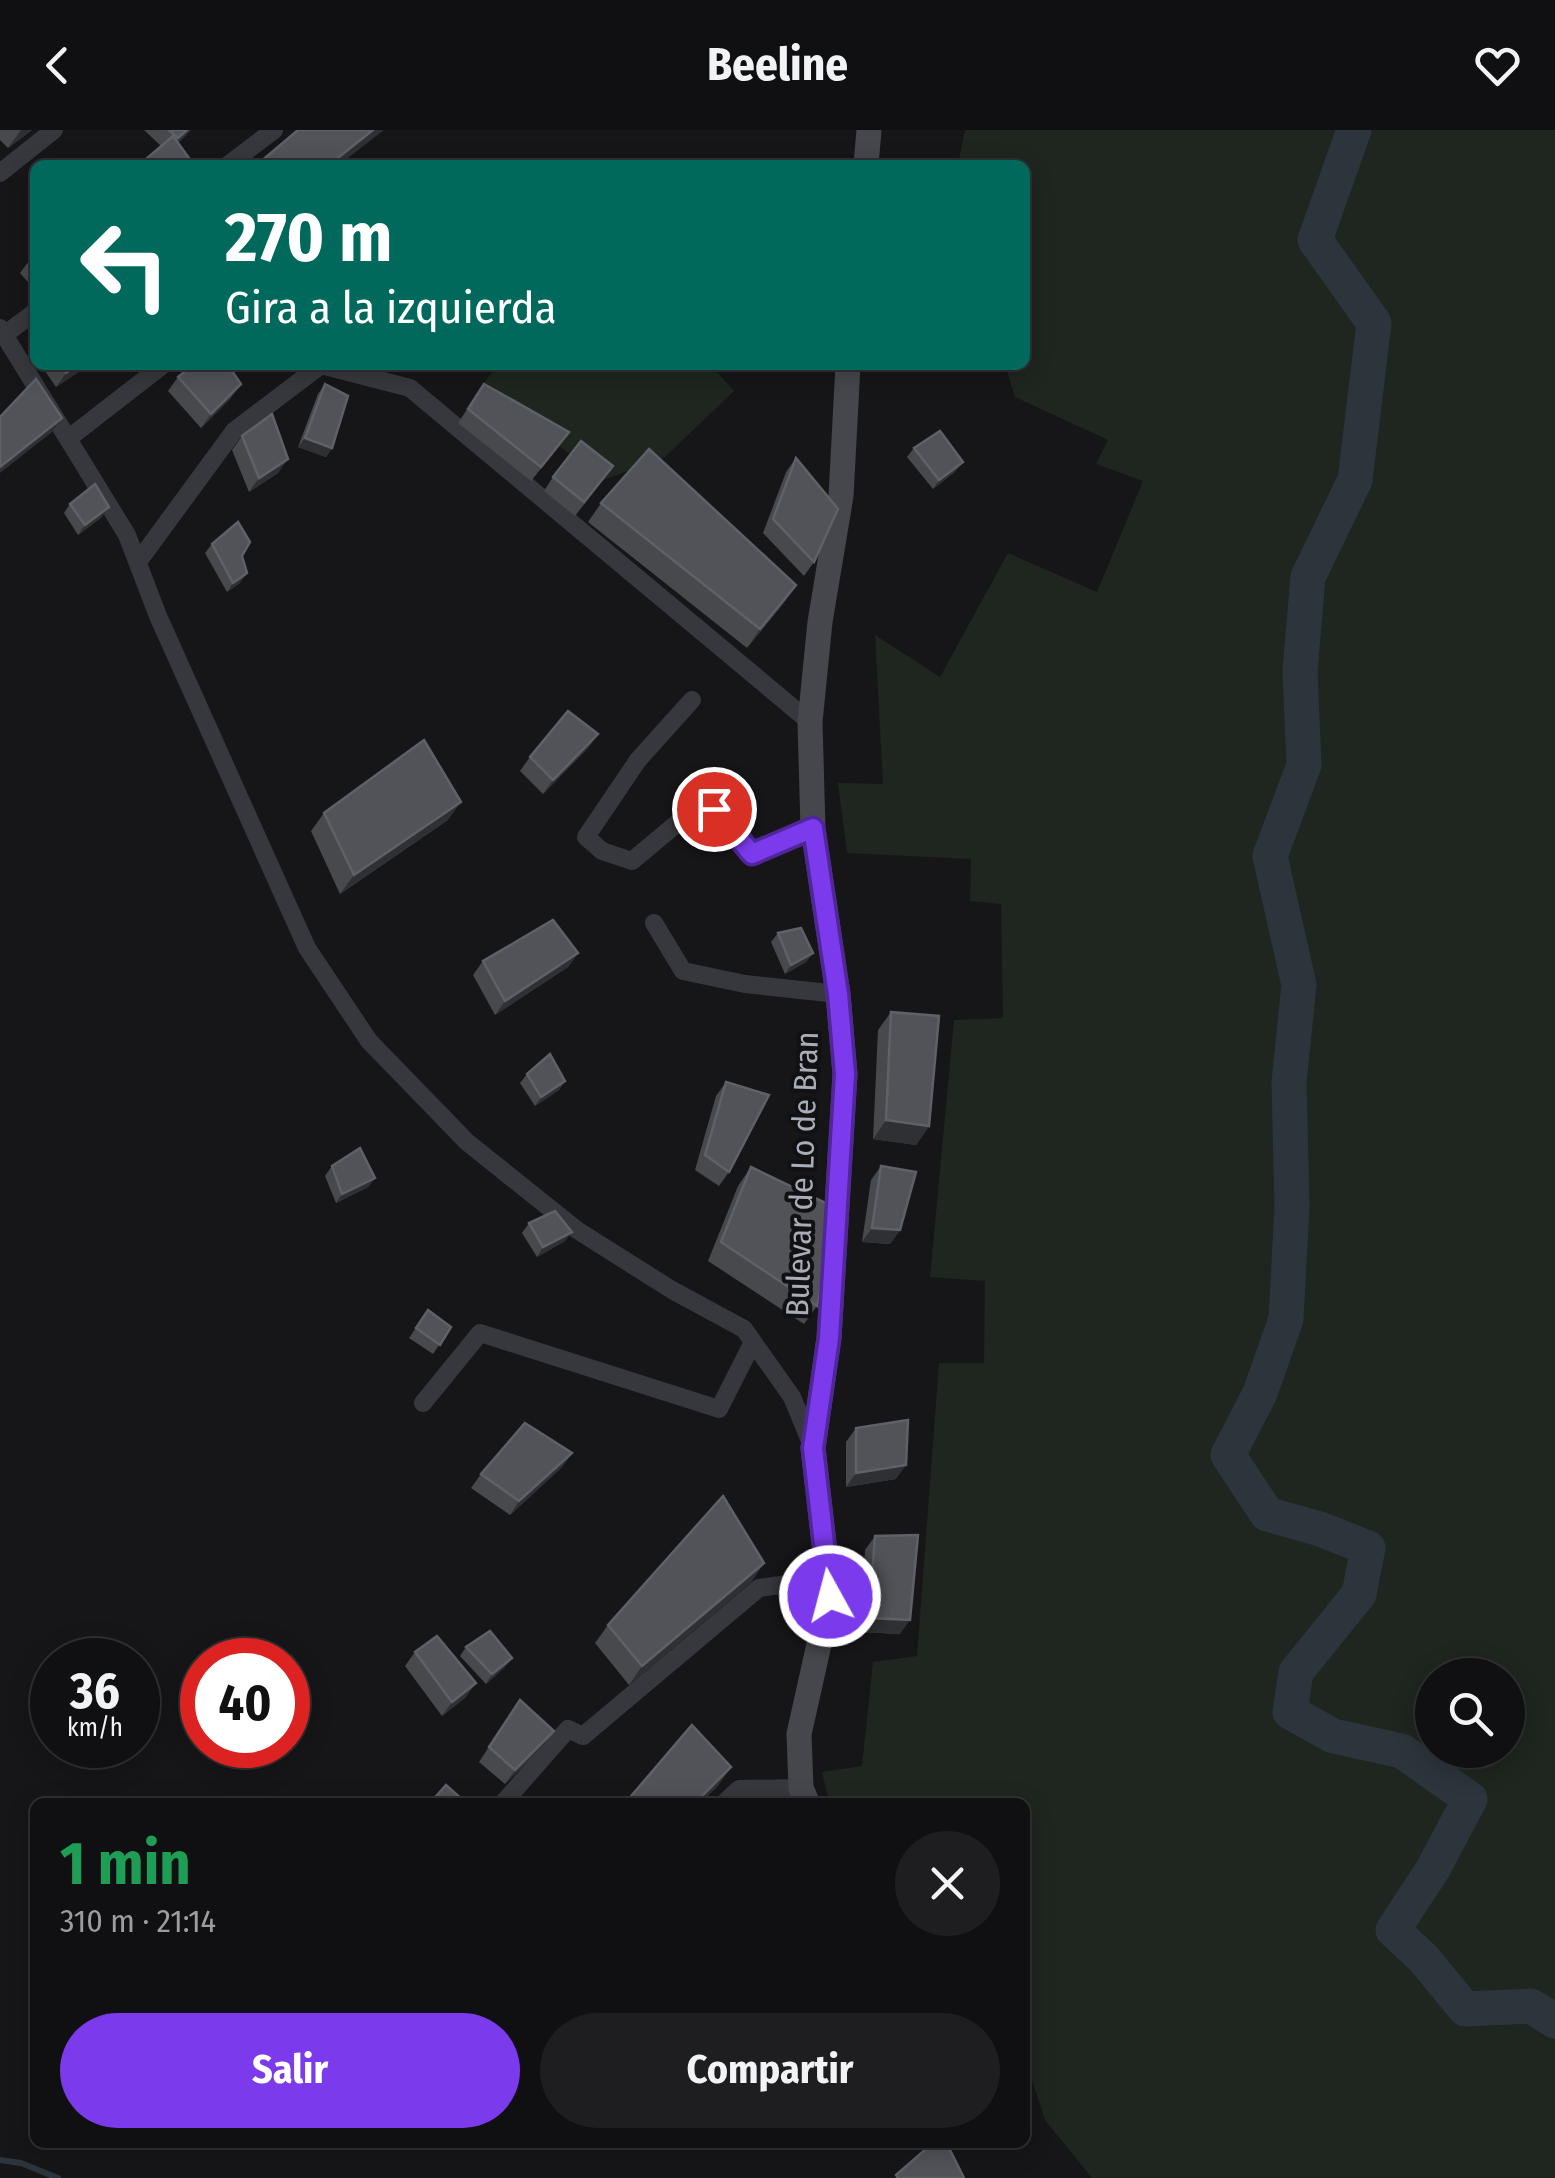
<!DOCTYPE html>
<html lang="es">
<head>
<meta charset="utf-8">
<style>
	:root { --surface:#101012; --page:#1e1e20; --text:#f1f3f6; --muted:#9c9d9f; --line:#303032; --accent:#7c3aed }
	body { margin:0; font-family:"Fira Sans Condensed",sans-serif; background:var(--page); color:var(--text); height:100vh; display:flex; flex-direction:column; font-size:38px; white-space:nowrap }
	* { box-sizing:border-box; margin:0 }
	p { font-size:32px; color:var(--muted) }
	.icon { flex:none; width:55px; height:55px; fill:none; stroke:currentColor; stroke-width:2; stroke-linecap:round; stroke-linejoin:round }
	.map { position:relative; flex:1; overflow:hidden }
	.panel { position:absolute; left:30px; top:1668px; width:1000px; height:350px; display:flex; flex-direction:column; background:var(--surface); border-radius:15px; box-shadow:0 5px 25px #0003,0 0 0 2px var(--line) }
	.panel>* { flex:none }
	.hud { position:absolute; left:30px; top:30px; width:1000px; height:210px; border-radius:15px; box-shadow:0 5px 25px #0003,0 0 0 2px var(--line); background:#00695c; color:#fff; overflow:hidden }
	.tools { position:absolute; left:1415px; top:1528px; display:grid; gap:20px }
	.tools a { display:grid; place-items:center; width:110px; height:110px; border-radius:50%; background:var(--surface); box-shadow:0 5px 25px #0003,0 0 0 2px var(--line); font-size:50px }
	.speed { position:absolute; left:30px; top:1508px; display:flex; gap:20px; font-size:50px; font-weight:700; text-align:center }
	.speed>* { display:grid; place-content:center; width:130px; height:130px; border-radius:50%; background:var(--surface); box-shadow:0 5px 25px #0003,0 0 0 2px var(--line); line-height:1 }
	.speed small { font-size:25px; font-weight:400 }
	.speed .limit { border:15px solid #d22; background:#fff; color:#111 }
	.pin { position:absolute; display:grid; place-items:center; width:85px; height:85px; color:#fff; margin:-42px; border:5px solid #fff; border-radius:50%; box-shadow:0 2px 10px #0007 }
	.me { position:absolute; width:110px; margin:-55px; rotate:353deg; stroke-linejoin:round; filter:drop-shadow(0 0 8px #0008) }
	.turn { display:flex; align-items:center; gap:35px; height:210px; padding:0 30px; font-size:45px }
	.turn .icon { width:130px; height:130px; stroke-width:2.5 }
	.turn b { display:block; font-size:70px; line-height:85px }
	.round { display:grid; place-items:center; flex:none; width:105px; height:105px; border-radius:52px; background:var(--page) }
	.headline { display:flex; align-items:center; justify-content:space-between; height:170px; padding:0 30px }
	h1 { font-size:60px; font-weight:700; line-height:75px; color:#1e9e55 }
	.button { display:flex; gap:20px; margin-top:auto; padding:20px 30px }
	.button a { flex:1; height:115px; border-radius:60px; background:var(--accent); color:#fff; font-size:40px; font-weight:700; line-height:115px; text-align:center }
	.button a+a { background:var(--page); color:var(--text) }
	header { display:flex; justify-content:space-between; align-items:center; height:130px; padding:0 30px; background:var(--surface); font-size:45px; font-weight:700 }
	.map>svg:first-child { display:block }
	.green { fill:#1e261f; fill-rule:evenodd }
	.lines { fill:none; stroke-linecap:round; stroke-linejoin:round }
	.stream { stroke:#2c353c; stroke-width:6 }
	.river { stroke:#2c353c; stroke-width:35 }
	.street { stroke:#37383d; stroke-width:18 }
	.secondary { stroke:#45474d; stroke-width:25 }
	.wall { fill:#47494d }
	.shaded-wall { fill:#2f3033 }
	.building { fill:#525359; stroke:#5f6168; stroke-width:2.5 }
	.route-casing { stroke:#51269a; stroke-width:25 }
	.route { stroke:#7c3aed; stroke-width:18 }
	.labels { text-anchor:middle; stroke-width:8; stroke-linejoin:round; paint-order:stroke }
	.street-label { font-size:32px; fill:#a8adb8; stroke:#111113 }
</style>
</head>
<body>
<header><svg class="icon" aria-label="back" viewBox="0 0 24 24"><path d="M15 5l-7 7 7 7"/></svg>Beeline<svg class="icon" aria-label="heart" viewBox="0 0 24 24"><path d="M12 20l-8-8c-3-5 5-10 8-4 3-6 11-1 8 4z"/></svg></header>
<div class="map">
<svg width="1555" height="2048" viewBox="0 0 1555 2048">
	<rect width="100%" height="100%" fill="#161618"/>
	<!-- green -->
	<g class="green">
		<path d="M965 0H1555V2048H1092L1045 1990 1025 1929V1672H900L897 1669 885 1672H829L822 1642 862 1636 873 1532 917 1526 939 1233H984L985 1151 930 1147 954 890 1003 888 1001 774 970 771 971 729 847 723 838 653 883 654 875 505 940 547 1008 423 1097 462 1143 351 1096 334 1108 310 1015 267 1005 235H1025V35H958ZM1432 1545H1508V1620H1432Z"/>
		<polygon points="497,235 711,235 734,261 665,327 603,350 559,316 474,268"/>
	</g>
	<g class="lines">
		<!-- stream -->
		<polyline class="stream" points="0,2030 21,2033 58,2048"/>
		<!-- river -->
		<polyline class="river" points="1354,0 1315,110 1374,193 1355,350 1308,447 1300,541 1304,635 1270,726 1299,855 1289,952 1292,1077 1286,1189 1260,1263 1228,1325 1267,1384 1320,1399 1368,1418 1359,1464 1296,1542 1290,1582 1333,1606 1402,1621 1470,1669 1433,1739 1393,1800 1424,1829 1465,1879 1531,1876 1555,1891"/>
		<!-- street -->
		<g class="street">
			<polyline points="228,35 274,0"/>
			<polyline points="0,43 54,0"/>
			<polyline points="0,198 127,405 158,486 307,818 369,911 467,1012 577,1100 672,1160 744,1199 792,1267 813,1318"/>
			<polyline points="4,205 35,182"/>
			<polyline points="69,308 163,235"/>
			<polyline points="138,432 234,301 321,235 410,258 810,592"/>
			<polyline points="692,570 638,630 586,707 602,721 632,731 693,680 714,679 752,724 813,699"/>
			<polyline points="654,793 683,841 745,854 838,864"/>
			<polyline points="423,1273 480,1203 719,1279 753,1212"/>
			<polyline points="504,1672 568,1599 583,1606 759,1458 828,1448"/>
			<polyline points="725,1672 739,1659 801,1658"/>
		</g>
		<!-- secondary -->
		<g class="secondary">
			<polyline points="866,35 869,0"/>
			<polyline points="807,1672 801,1658 799,1604 830,1465 813,1318 829,1208 845,944 838,864 813,699 810,592 820,492 841,366 848,235"/>
		</g>
	</g>
	<!-- wall -->
	<g class="wall">
		<polygon points="0,0 32,0 8,18 0,10"/>
		<polygon points="144,0 191,0 178,13 161,16"/>
		<polygon points="35,123 35,160 20,143"/>
		<polygon points="41,235 89,235 56,257"/>
		<polygon points="178,247 231,268 201,298 168,261"/>
		<polygon points="325,254 332,318 326,327 298,317 318,264"/>
		<polygon points="484,254 559,316 531,351 458,293"/>
		<polygon points="242,306 278,343 249,362 232,320"/>
		<polygon points="914,318 956,341 933,359 907,327"/>
		<polygon points="796,328 814,432 804,446 763,403 786,342"/>
		<polygon points="553,347 603,350 575,386 544,361"/>
		<polygon points="601,373 796,455 783,474 747,518 588,392"/>
		<polygon points="70,374 102,387 78,405 64,383"/>
		<polygon points="212,414 242,426 240,453 227,462 205,423"/>
		<polygon points="598,604 588,618 543,664 520,641 530,627"/>
		<polygon points="324,683 448,690 340,764 311,701"/>
		<polygon points="778,803 813,823 806,832 785,844 771,812"/>
		<polygon points="578,823 568,837 495,885 473,845 483,831"/>
		<polygon points="891,882 929,996 916,1015 873,1009 878,900"/>
		<polygon points="527,944 565,951 559,960 535,976 520,953"/>
		<polygon points="726,952 729,1042 719,1056 695,1040 716,966"/>
		<polygon points="332,1036 375,1048 368,1057 336,1073 325,1046"/>
		<polygon points="881,1036 900,1100 890,1114 862,1112 871,1050"/>
		<polygon points="751,1037 817,1176 804,1194 708,1131 738,1056"/>
		<polygon points="529,1093 565,1111 537,1127 522,1103"/>
		<polygon points="428,1180 451,1197 433,1224 409,1208"/>
		<polygon points="856,1298 896,1349 846,1357 846,1312"/>
		<polygon points="572,1323 562,1337 510,1385 471,1358 481,1344"/>
		<polygon points="875,1406 900,1504 860,1502 865,1420"/>
		<polygon points="764,1433 751,1452 629,1555 595,1513 608,1495"/>
		<polygon points="466,1517 505,1537 486,1554 460,1526"/>
		<polygon points="415,1522 466,1567 442,1586 405,1536"/>
		<polygon points="520,1570 554,1601 544,1615 505,1654 479,1632"/>
	</g>
	<!-- shaded-wall -->
	<g class="shaded-wall">
		<polygon points="21,0 32,0 8,18"/>
		<polygon points="187,0 191,0 168,22 178,8"/>
		<polygon points="373,0 384,0 339,35 329,35"/>
		<polygon points="78,235 89,235 56,257 66,243"/>
		<polygon points="241,254 231,268 201,298 211,284"/>
		<polygon points="62,288 52,302 0,343 0,337"/>
		<polygon points="305,308 332,318 326,327 298,317"/>
		<polygon points="288,329 278,343 249,362 259,348"/>
		<polygon points="963,332 956,341 933,359 939,350"/>
		<polygon points="109,377 102,387 78,405 85,395"/>
		<polygon points="247,443 240,453 227,462 233,453"/>
		<polygon points="796,455 783,474 747,518 760,499"/>
		<polygon points="598,604 588,618 543,664 553,650"/>
		<polygon points="461,672 448,690 340,764 354,745"/>
		<polygon points="578,823 568,837 495,885 505,871"/>
		<polygon points="813,823 806,832 785,844 791,835"/>
		<polygon points="565,951 559,960 535,976 541,967"/>
		<polygon points="886,990 929,996 916,1015 873,1009"/>
		<polygon points="375,1048 368,1057 336,1073 342,1064"/>
		<polygon points="872,1098 900,1100 890,1114 862,1112"/>
		<polygon points="572,1102 565,1111 537,1127 543,1117"/>
		<polygon points="572,1323 562,1337 510,1385 519,1371"/>
		<polygon points="906,1335 896,1349 846,1357 856,1343"/>
		<polygon points="764,1433 751,1452 629,1555 642,1536"/>
		<polygon points="869,1488 910,1490 900,1504 860,1502"/>
		<polygon points="512,1528 505,1537 486,1554 492,1544"/>
		<polygon points="476,1553 466,1567 442,1586 452,1572"/>
		<polygon points="554,1601 544,1615 505,1654 515,1640"/>
		<polygon points="731,1637 718,1656 702,1672 696,1672"/>
	</g>
	<!-- building -->
	<g class="building">
		<polygon points="169,0 187,0 178,8"/>
		<polygon points="298,0 373,0 329,35 271,35 265,28"/>
		<polygon points="173,6 194,35 139,35"/>
		<polygon points="60,235 78,235 66,243"/>
		<polygon points="193,235 228,235 241,254 211,284 178,247"/>
		<polygon points="36,249 62,288 0,337 0,287"/>
		<polygon points="325,254 348,266 332,318 305,308"/>
		<polygon points="484,254 569,302 541,337 468,279"/>
		<polygon points="272,284 288,329 259,348 242,306"/>
		<polygon points="940,301 963,332 939,350 914,318"/>
		<polygon points="581,311 613,336 584,372 553,347"/>
		<polygon points="649,319 796,455 760,499 601,373"/>
		<polygon points="796,328 838,379 814,432 773,389"/>
		<polygon points="95,354 109,377 85,395 70,374"/>
		<polygon points="238,392 250,412 242,426 247,443 233,453 212,414"/>
		<polygon points="568,581 598,604 553,650 530,627"/>
		<polygon points="424,610 461,672 354,745 324,683"/>
		<polygon points="553,790 578,823 505,871 483,831"/>
		<polygon points="801,798 813,823 791,835 778,803"/>
		<polygon points="891,882 939,886 929,996 886,990"/>
		<polygon points="550,924 565,951 541,967 527,944"/>
		<polygon points="726,952 769,965 729,1042 705,1025"/>
		<polygon points="360,1018 375,1048 342,1064 332,1036"/>
		<polygon points="881,1036 916,1042 900,1100 872,1098"/>
		<polygon points="751,1037 838,1079 817,1176 721,1112"/>
		<polygon points="555,1081 572,1102 543,1117 529,1093"/>
		<polygon points="428,1180 451,1197 440,1215 416,1198"/>
		<polygon points="908,1290 906,1335 856,1343 856,1298"/>
		<polygon points="525,1293 572,1323 519,1371 481,1344"/>
		<polygon points="723,1366 764,1433 642,1536 608,1495"/>
		<polygon points="918,1405 910,1490 869,1488 875,1406"/>
		<polygon points="490,1501 512,1528 492,1544 466,1517"/>
		<polygon points="437,1506 476,1553 452,1572 415,1522"/>
		<polygon points="520,1570 554,1601 515,1640 489,1617"/>
		<polygon points="692,1595 731,1637 696,1672 626,1672"/>
		<polygon points="446,1655 465,1672 431,1672"/>
		<polygon points="934,2012 946,2012 964,2048 898,2048 896,2045"/>
	</g>
	<g class="lines">
		<defs>
			<polyline id="route" points="714,679 752,724 813,698 838,864 845,944 829,1208 813,1318 830,1466"/>
		</defs>
		<!-- route casing -->
		<use href="#route" class="route-casing"/>
		<!-- route -->
		<use href="#route" class="route"/>
	</g>
	<g class="labels">
		<!-- street labels -->
		<g class="street-label">
			<text transform="translate(802 1044) rotate(-88)" y="11">Bulevar de Lo de Bran</text>
		</g>
	</g>
</svg>
<div class="tools">
<a><svg class="icon" aria-label="search" viewBox="0 0 24 24"><circle cx="10" cy="10" r="6"/><path d="M15 15l6 6"/></svg></a>
</div>
<div class="speed"><div>36<small>km/h</small></div><div class="limit">40</div></div>
<div class="pin" style="left:714px;top:679px;background:#d93025"><svg class="icon" aria-label="arrive" viewBox="0 0 24 24"><path d="M6 21V4h12l-3 4 3 4H6"/></svg></div>
<svg class="me" style="left:830px;top:1466px" viewBox="-20 -20 40 40"><circle r="17" fill="#7c3aed" stroke="#fff" stroke-width="3"/><path d="M0-11L8 9 0 5-8 9z" fill="#fff"/></svg>
<div class="hud">
<div class="turn"><svg class="icon" aria-label="left" viewBox="0 0 24 24"><path d="M17 20v-9H6M10 6l-5 5 5 5"/></svg><div><b>270 m</b>Gira a la izquierda</div></div>
</div>
<section class="panel">
<div class="headline"><div><h1>1 min</h1><p>310 m · 21:14</p></div><a class="round"><svg class="icon" aria-label="close" viewBox="0 0 24 24"><path d="M6 6l12 12M18 6L6 18"/></svg></a></div>
<div class="button"><a>Salir</a><a>Compartir</a></div>
</section>
</div>
</body>
</html>
